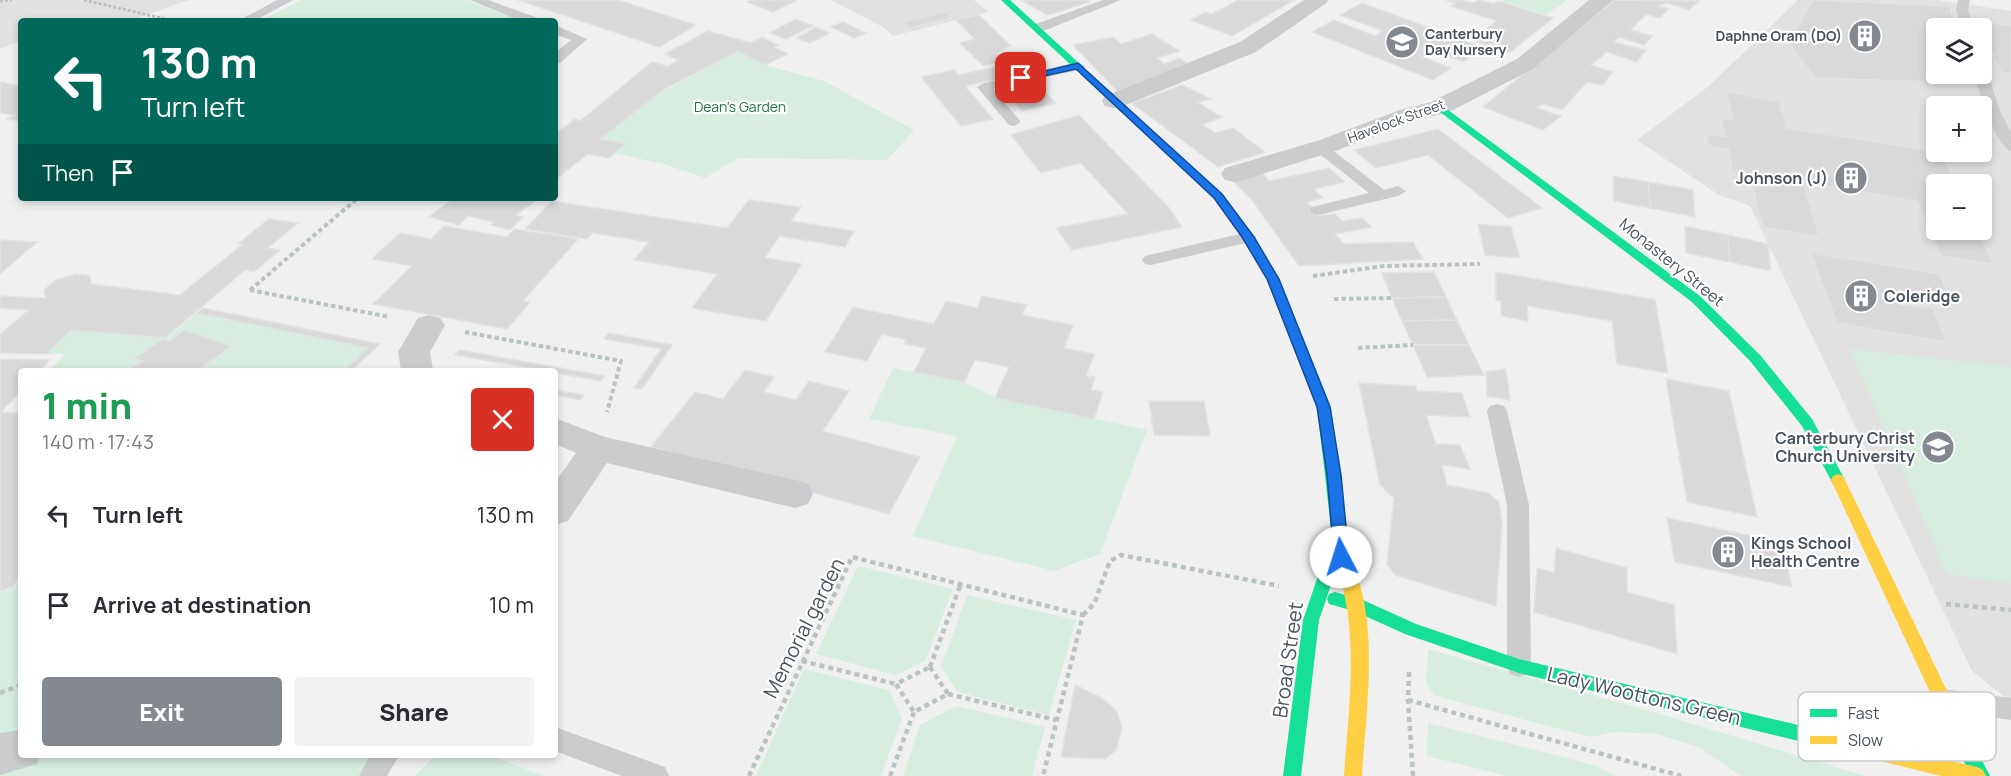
<!DOCTYPE html>
<html lang="en">
<head>
<meta charset="utf-8">
<style>
	:root { --surface:#fff; --page:#f2f2f3; --text:#2b2b33; --muted:#7c7c81; --accent:#83898f }
	body { margin:0; font-family:Manrope,sans-serif; background:var(--page); color:var(--text); height:100vh; display:flex; flex-direction:column; font-size:22px; white-space:nowrap }
	* { box-sizing:border-box; margin:0 }
	p { font-size:20px; color:var(--muted) }
	.icon { flex:none; width:33px; height:33px; fill:none; stroke:currentColor; stroke-width:2; stroke-linecap:round; stroke-linejoin:round }
	.map { position:relative; flex:1; overflow:hidden }
	.drawer { position:absolute; left:18px; top:368px; width:540px; height:390px; display:flex; flex-direction:column; background:var(--surface); border-radius:6px; box-shadow:0 3px 9px #0003 }
	.drawer>* { flex:none }
	.top-card { position:absolute; left:18px; top:18px; width:540px; height:183px; border-radius:6px; box-shadow:0 3px 9px #0003; background:#00695c; color:#fff; overflow:hidden }
	.buttons { position:absolute; left:1926px; top:18px; display:grid; gap:12px }
	.buttons a { display:grid; place-items:center; width:66px; height:66px; border-radius:6px; background:var(--surface); box-shadow:0 3px 9px #0003; font-size:30px }
	.pin { position:absolute; display:grid; place-items:center; width:51px; height:51px; color:#fff; margin:-26px; border-radius:12px; box-shadow:0 3px 9px #0006 }
	.me { position:absolute; width:66px; margin:-33px; rotate:355deg; stroke-linejoin:round; filter:drop-shadow(0 0 4px #0008) }
	.turn { display:flex; align-items:center; gap:21px; height:126px; padding:0 24px; font-size:27px }
	.turn .icon { width:78px; height:78px; stroke-width:2.5 }
	.turn b { display:block; font-size:42px; line-height:51px }
	.then { display:flex; align-items:center; height:57px; padding:0 24px; background:#0003; gap:12px; font-size:22px }
	.round { display:grid; place-items:center; flex:none; width:63px; height:63px; border-radius:6px; background:var(--page) }
	.summary { display:flex; align-items:center; justify-content:space-between; height:102px; padding:0 24px }
	h1 { font-size:36px; font-weight:800; line-height:45px; color:#1e9e55 }
	.primary-button { display:flex; gap:12px; margin-top:auto; padding:12px 24px }
	.primary-button a { flex:1; height:69px; border-radius:6px; background:var(--accent); color:#fff; font-size:24px; font-weight:800; line-height:69px; text-align:center }
	.primary-button a+a { background:var(--page); color:var(--text) }
	ul { padding:0; list-style:none }
	li { display:flex; align-items:center; gap:18px; height:90px; padding:0 24px }
	li div { flex:1 }
	li b { display:block; font-size:22px }
	li em { font-style:normal }
	.map>svg:first-child { display:block }
	.education { fill:#e2e1e1; fill-rule:evenodd }
	.green { fill:#d6eddf }
	.building { fill:#d9d9da; stroke:#e1e2e3; stroke-width:1.5 }
	.lines { fill:none; stroke-linecap:round; stroke-linejoin:round }
	.path-far2 { stroke:#b9c3c0; stroke-width:3; stroke-dasharray:3 2; stroke-linecap:butt }
	.path-far1 { stroke:#b9c3c0; stroke-width:4; stroke-dasharray:4.5 3; stroke-linecap:butt }
	.path { stroke:#b9c3c0; stroke-width:4.5; stroke-dasharray:5 4; stroke-linecap:butt }
	.lane { fill:#caccce; fill-rule:evenodd }
	.street { fill:#caccce; fill-rule:evenodd }
	.fast { fill:#16e098; fill-rule:evenodd }
	.slow { fill:#ffcf43; fill-rule:evenodd }
	.route { fill:#1a73e8; stroke:#114b97; stroke-width:1.5 }
	.labels { text-anchor:middle; stroke-width:4.5; stroke-linejoin:round; paint-order:stroke }
	.far-poi-label { font-size:14px; font-weight:bold; fill:#48525b; stroke:#fff; text-anchor:start }
	.far-park-label { font-size:14px; fill:#1f764a; stroke:#fff }
	.far-street-label { font-size:14px; fill:#48525b; stroke:#fff }
	.poi-label { font-size:16px; font-weight:bold; fill:#48525b; stroke:#fff; text-anchor:end }
	.street-label { font-size:16px; fill:#48525b; stroke:#fff }
	.near-street-label { font-size:20px; fill:#48525b; stroke:#fff }
	.key { fill:#fff; stroke:#c8cbce; stroke-width:1.5 }
	.key-label { font-size:16px; fill:#48525b }
</style>
</head>
<body>
<div class="map">
<svg width="2011" height="776" viewBox="0 0 2011 776">
	<rect width="100%" height="100%" fill="#f0f0f0"/>
	<!-- education -->
	<g class="education">
		<polygon points="0,0 189,0 129,21 73,18 67,21 21,21 21,40 0,49"/>
		<polygon points="830,0 974,0 988,12 893,36 883,27"/>
		<path d="M1798 0H1936L2011 11V702L1972 671 1750 206 1719 195 1637 140 1709 86ZM1936 28H1982V74H1936ZM1936 106H1982V152H1936ZM1936 184H1982V230H1936Z"/>
	</g>
	<!-- green -->
	<g class="green">
		<polygon points="301,0 466,0 521,21 261,21"/>
		<polygon points="1500,0 1566,0 1547,15"/>
		<polygon points="738,51 765,65 824,81 914,130 887,160 738,158 705,178 663,164 615,153 626,144 600,139 652,98"/>
		<polygon points="203,308 380,344 352,370 199,370 233,346 184,333 130,370 49,370 65,354 47,354 71,330 165,339"/>
		<polygon points="1850,349 2011,367 2011,583 1947,574"/>
		<polygon points="893,368 964,382 996,398 1147,430 1100,554 1054,571 913,536 957,436 869,419"/>
		<polygon points="858,566 953,589 925,661 896,675 816,654"/>
		<polygon points="21,574 21,754 387,755 372,776 0,776 0,592 15,587"/>
		<polygon points="967,595 1076,620 1049,715 958,692 941,667"/>
		<polygon points="1428,649 1670,717 1865,776 1741,776 1698,747 1657,734 1615,732 1590,737 1436,696 1426,684"/>
		<polygon points="804,669 889,690 902,719 881,776 756,776"/>
		<polygon points="957,706 1045,727 1032,776 903,776 920,725"/>
		<polygon points="1428,723 1594,765 1615,776 1507,776 1427,756"/>
		<polygon points="446,754 489,755 544,776 415,776 431,760"/>
	</g>
	<!-- building -->
	<g class="building">
		<polygon points="518,0 618,0 696,25 659,47"/>
		<polygon points="751,0 797,0 773,12 747,2"/>
		<polygon points="1020,0 1086,0 1090,2 1048,15"/>
		<polygon points="1238,0 1294,0 1232,36 1191,20 1205,12 1212,14"/>
		<polygon points="1446,0 1462,0 1472,3 1480,0 1494,4 1498,1 1553,18 1509,53 1471,40 1497,21 1451,6 1456,3"/>
		<polygon points="1614,0 1699,1 1689,10 1667,3 1659,6 1669,9 1659,18 1646,14 1631,30 1653,36 1644,45 1619,37 1614,42 1646,50 1637,62 1607,52 1591,65 1613,72 1603,85 1587,82 1562,110 1543,104 1537,108 1561,116 1543,130 1483,107"/>
		<polygon points="1813,0 1950,6 1955,28 1936,28 1936,74 1965,74 1968,83 1815,78 1789,43"/>
		<polygon points="1362,3 1484,48 1463,62 1433,50 1422,57 1451,68 1433,80 1312,32 1334,20 1375,36 1383,31 1340,15"/>
		<polygon points="944,12 951,18 909,28 902,22"/>
		<polygon points="979,15 1011,46 996,53 1004,61 983,66 960,43 975,39 956,20"/>
		<polygon points="796,19 813,26 786,39 770,33"/>
		<polygon points="1979,21 2011,26 2011,74 2001,72"/>
		<polygon points="843,22 866,33 854,38 831,27"/>
		<polygon points="816,27 830,33 810,43 796,38"/>
		<polygon points="708,31 751,43 762,37 778,45 774,47 788,54 765,65 738,51 665,89 600,139 626,144 609,158 588,154 555,180 555,186 555,134 575,119 580,121 652,62 668,66 678,60 665,54"/>
		<polygon points="1152,34 1180,51 1157,58 1164,64 1179,58 1192,66 1118,92 1073,45 1113,37 1121,44"/>
		<polygon points="1028,60 1038,70 965,86 993,119 961,126 921,77 954,70 958,75"/>
		<polygon points="1034,81 1056,103 1022,111 1001,88"/>
		<polygon points="0,82 21,86 21,121 7,119 14,115 0,113"/>
		<polygon points="1182,85 1211,99 1197,102 1222,117 1202,125 1215,133 1233,128 1265,152 1218,167 1132,103"/>
		<polygon points="1726,92 1779,101 1787,128 1941,152 1956,184 1936,184 1936,230 1977,230 1994,264 1941,256 1918,202 1803,182 1819,236 1763,227 1749,173 1733,171 1728,149 1709,146 1706,134 1726,137 1721,118 1734,120"/>
		<polygon points="1079,115 1169,208 1182,227 1072,250 1056,228 1128,214 1081,163 1041,173 1011,135"/>
		<polygon points="1438,129 1542,208 1508,218 1428,155 1376,168 1354,150"/>
		<polygon points="1329,168 1345,182 1314,189 1323,198 1307,202 1319,216 1335,214 1342,221 1362,218 1372,227 1335,234 1344,244 1413,242 1423,259 1299,266 1252,200 1232,180 1262,173 1269,181"/>
		<polygon points="1613,176 1649,182 1650,208 1614,201"/>
		<polygon points="1649,182 1693,190 1695,217 1650,208"/>
		<polygon points="454,198 471,200 539,198 516,215 523,217 510,230 490,225 494,222 468,216 459,225 429,217"/>
		<polygon points="749,200 801,207 791,221 854,231 845,247 779,236 765,258 802,264 766,321 692,308 717,274 634,260 649,242 592,233 587,239 525,229 552,201 727,228"/>
		<polygon points="269,219 298,223 268,248 280,250 254,272 245,270 165,338 71,330 47,354 0,353 0,335 28,310 0,308 0,296 46,298 44,290 56,280 76,274 90,276 91,284 180,295 243,244 239,243"/>
		<polygon points="1478,224 1511,227 1520,258 1485,255"/>
		<polygon points="444,226 507,237 515,229 578,239 523,301 530,302 507,329 373,304 412,266 372,259 400,233 431,239"/>
		<polygon points="1685,226 1728,235 1730,262 1686,253"/>
		<polygon points="1728,235 1768,244 1771,271 1730,262"/>
		<polygon points="0,240 37,242 0,274"/>
		<polygon points="1811,253 1939,274 1952,301 1894,292 1899,304 1933,309 1947,342 1837,323"/>
		<polygon points="1434,272 1446,297 1392,298 1382,273"/>
		<polygon points="1496,272 1655,300 1668,373 1617,364 1612,321 1527,306 1528,321 1501,316 1501,301 1496,300"/>
		<polygon points="982,296 1027,305 1022,315 1073,325 1064,348 1094,354 1086,376 1095,377 1091,390 1103,392 1094,419 995,398 1009,367 975,360 964,382 914,372 926,348 904,344 906,340 882,334 867,361 825,352 853,307 934,324 946,301 977,308"/>
		<polygon points="1446,297 1457,320 1402,321 1392,298"/>
		<polygon points="203,308 380,344 352,370 344,370 368,348 197,313"/>
		<polygon points="1457,320 1469,345 1413,345 1402,321"/>
		<polygon points="184,330 231,346 198,370 129,370 143,361 135,358 163,339 169,341"/>
		<polygon points="609,333 672,345 642,389 634,388 661,349 604,339"/>
		<polygon points="1413,345 1469,345 1484,375 1427,377"/>
		<polygon points="460,350 605,376 601,381 555,373 555,370 541,370 455,355"/>
		<polygon points="0,359 50,360 40,370 21,370 21,391 1,412 21,413 21,574 13,587 0,591"/>
		<polygon points="1506,369 1510,400 1487,396 1486,372"/>
		<polygon points="745,370 774,377 764,392 796,400 809,381 849,391 823,431 920,457 889,514 651,447 695,392 723,399"/>
		<polygon points="1666,379 1729,391 1757,517 1687,502"/>
		<polygon points="1359,383 1416,386 1417,391 1462,393 1470,417 1426,415 1436,444 1460,445 1470,469 1442,465 1447,485 1488,493 1499,502 1502,525 1496,606 1395,575 1387,564 1394,498 1380,485"/>
		<polygon points="555,390 584,395 580,400 555,395"/>
		<polygon points="1149,401 1204,401 1210,436 1154,435"/>
		<polygon points="1667,518 1781,542 1792,587 1675,562"/>
		<polygon points="1556,548 1627,568 1627,592 1674,605 1677,654 1534,612 1537,568 1554,573"/>
		<polygon points="1075,685 1100,697 1116,710 1122,727 1116,750 1105,759 1061,757"/>
	</g>
	<g class="lines">
		<!-- path-far2 -->
		<g class="path-far2">
			<polyline points="84,0 174,21"/>
			<polyline points="0,1 12,0"/>
		</g>
		<!-- path-far1 -->
		<g class="path-far1">
			<polyline points="1313,276 1384,266 1480,264"/>
			<polyline points="250,290 390,317"/>
			<polyline points="250,290 358,198"/>
			<polyline points="1334,299 1392,298"/>
			<polyline points="465,332 621,361 607,412"/>
			<polyline points="1358,348 1413,345"/>
		</g>
		<!-- path -->
		<g class="path">
			<polyline points="1946,604 2011,610"/>
			<polyline points="1083,615 1094,604 1110,561 1121,555 1279,586"/>
			<polyline points="802,661 896,684"/>
			<polygon points="930,667 948,694 914,712 896,684"/>
			<polyline points="930,667 960,586"/>
			<polyline points="1409,672 1408,700 1413,776"/>
			<polyline points="0,693 21,685"/>
			<polyline points="948,694 1056,720"/>
			<polyline points="1408,700 1681,776"/>
			<polyline points="749,776 852,557 1083,615 1043,776"/>
			<polyline points="890,776 914,712"/>
		</g>
		<!-- lane -->
		<g class="lane">
			<polygon points="277,0 293,0 254,21 238,21"/>
			<polygon points="470,0 488,0 538,18 539,21 521,21"/>
			<polygon points="1103,0 1121,0 1043,31 1038,32 1032,28 1033,25"/>
			<polygon points="1958,0 1970,0 1968,10 1974,28 1962,28 1956,10"/>
			<polygon points="555,25 587,39 560,63 555,64 555,53 571,40 555,34"/>
			<polygon points="1078,62 1085,66 1083,69 993,89 1021,122 1014,126 1009,125 977,87 984,83"/>
			<path d="M1982 70 1988 74 2000 111 2011 132V151C1995 146 1979 90 1974 74H1982Z"/>
			<polygon points="1321,143 1326,145 1384,190 1398,186 1406,191 1398,196 1318,215 1312,213 1310,210 1312,207 1369,193 1316,151 1313,148"/>
			<polygon points="1248,232 1256,237 1254,241 1151,265 1145,264 1142,260 1145,256"/>
			<polygon points="1497,404 1504,406 1507,411 1529,505 1531,666 1528,674 1519,677 1510,674 1507,666 1507,505 1487,411 1490,406"/>
			<polygon points="1943,689 2011,698 2011,720 1943,711 1934,708 1930,700 1934,692"/>
			<polygon points="555,727 665,767 669,776 622,776 555,751"/>
			<polygon points="371,754 400,754 387,776 359,776"/>
		</g>
		<!-- street -->
		<g class="street">
			<polygon points="1304,0 1329,0 1325,4 1256,52 1123,106 1114,108 1105,106 1102,101 1105,96 1240,42"/>
			<polygon points="1589,0 1613,0 1533,69 1449,112 1418,120 1338,150 1243,180 1234,182 1225,180 1221,174 1225,168 1320,140 1400,110 1431,102 1517,59"/>
			<polygon points="429,315 440,318 445,325 430,352 433,370 401,370 398,352 418,318"/>
			<polygon points="555,418 605,437 795,480 808,484 813,494 808,504 795,508 607,463 568,521 555,525 555,482 576,453 555,444"/>
			<polygon points="21,730 21,754 41,754 37,764 0,775 0,733"/>
		</g>
		<!-- fast -->
		<g class="fast">
			<polygon points="1001,0 1010,0 1222,194 1254,237 1279,279 1331,407 1351,561 1349,565 1341,567 1335,573 1319,620 1301,776 1283,776 1303,620 1320,570 1334,554 1317,407 1267,279 1243,238 1214,198"/>
			<polygon points="1440,104 1700,296 1760,355 1812,419 1845,480 1843,484 1833,484 1802,426 1750,361 1692,302 1436,109 1435,107"/>
			<polygon points="1335,592 1363,600 1416,624 1519,659 1836,734 1842,736 1845,742 1842,748 1836,750 1519,673 1405,634 1354,611 1329,604 1327,599 1329,594"/>
			<polygon points="1942,691 1948,693 1990,776 1971,776 1933,699 1936,693"/>
		</g>
		<!-- slow -->
		<g class="slow">
			<polygon points="1838,474 1843,476 1845,480 1948,693 1951,699 1948,705 1942,707 1936,705 1831,480 1833,476"/>
			<path d="M1343 555 1349 557C1381 619 1366 708 1362 776H1344C1349 704 1360 630 1335 561L1337 557Z"/>
			<polygon points="1836,734 1977,767 1983,770 1986,776 1941,776 1836,750 1830,748 1827,742 1830,736"/>
		</g>
	</g>
	<!-- route -->
	<polygon class="route" points="1078,63 1222,194 1254,237 1279,279 1330,407 1341,475 1349,557 1347,562 1341,563 1336,562 1334,557 1327,475 1317,407 1267,279 1242,237 1214,198 1076,69 1021,81 1016,78"/>
	<!-- icons -->
	<defs>
		<symbol id="building-disc" viewBox="-11 -11 22 22"><circle r="9.5" fill="#83898f" stroke="#fff"/><path d="M-4-6H4V6H1V3H-1V6H-4ZM-2.5-4.3h1.7v1.8h-1.7ZM.8-4.3h1.7v1.8H.8ZM-2.5-1h1.7V.8h-1.7ZM.8-1h1.7V.8H.8Z" fill="#fff"/></symbol>
		<symbol id="school-disc" viewBox="-11 -11 22 22"><circle r="9.5" fill="#83898f" stroke="#fff"/><path d="M0-5L7-2L0 1L-7-2ZM-4 1L0 2.5L4 1V4Q0 6-4 4Z" fill="#fff"/></symbol>
		<symbol id="university-disc" viewBox="-11 -11 22 22"><circle r="9.5" fill="#83898f" stroke="#fff"/><path d="M0-5L7-2L0 1L-7-2ZM-4 1L0 2.5L4 1V4Q0 6-4 4Z" fill="#fff"/></symbol>
	</defs>
	<g fill-rule="evenodd">
		<use href="#building-disc" x="1846" y="17" width="38" height="38"/>
		<use href="#school-disc" x="1383" y="23" width="38" height="38"/>
		<use href="#building-disc" x="1832" y="159" width="38" height="38"/>
		<use href="#building-disc" x="1842" y="277" width="38" height="38"/>
		<use href="#university-disc" x="1919" y="428" width="38" height="38"/>
		<use href="#building-disc" x="1709" y="533" width="38" height="38"/>
	</g>
	<g class="labels">
		<!-- far-poi labels -->
		<g class="far-poi-label">
			<text x="1425" y="39">Canterbury<tspan x="1425" dy="16">Day Nursery</tspan></text>
			<text x="1842" y="41" text-anchor="end">Daphne Oram (DO)</text>
		</g>
		<!-- far-park labels -->
		<g class="far-park-label">
			<text x="740" y="112">Dean's Garden</text>
		</g>
		<!-- far-street labels -->
		<g class="far-street-label">
			<text transform="translate(1396 121) rotate(-20)" y="5">Havelock Street</text>
		</g>
		<!-- poi labels -->
		<g class="poi-label">
			<text x="1828" y="184">Johnson (J)</text>
			<text x="1884" y="302" text-anchor="start">Coleridge</text>
			<text x="1915" y="444">Canterbury Christ<tspan x="1915" dy="18">Church University</tspan></text>
			<text x="1751" y="549" text-anchor="start">Kings School<tspan x="1751" dy="18">Health Centre</tspan></text>
		</g>
		<!-- street labels -->
		<g class="street-label">
			<text transform="translate(1672 262) rotate(39)" y="6">Monastery Street</text>
		</g>
		<!-- near-street labels -->
		<g class="near-street-label">
			<text transform="translate(804 628) rotate(-63)" y="7">Memorial garden</text>
			<text transform="translate(1288 660) rotate(-82)" y="7">Broad Street</text>
			<text transform="translate(1644 696) rotate(13)" y="7">Lady Woottons Green</text>
		</g>
	</g>
	<!-- legend -->
	<rect x="1798" y="692" width="198" height="69" rx="9" class="key"/>
	<rect x="1810" y="709" width="27" height="8" fill="#16e098"/>
	<rect x="1810" y="736" width="27" height="8" fill="#ffcf43"/>
	<g class="key-label">
		<text x="1848" y="719">Fast</text>
		<text x="1848" y="746">Slow</text>
	</g>
</svg>
<div class="buttons">
<a><svg class="icon" aria-label="layers" viewBox="0 0 24 24"><path d="M12 4l9 5-9 5-9-5zM3 14l9 5 9-5"/></svg></a>
<a>+</a>
<a>−</a>
</div>
<div class="pin" style="left:1021px;top:78px;background:#d93025"><svg class="icon" aria-label="arrive" viewBox="0 0 24 24"><path d="M6 21V4h12l-3 4 3 4H6"/></svg></div>
<svg class="me" style="left:1341px;top:557px" viewBox="-20 -20 40 40"><circle r="19" fill="#fff"/><path d="M0-13L10 11 0 6-10 11z" fill="#1a73e8"/></svg>
<div class="top-card">
<div class="turn"><svg class="icon" aria-label="left" viewBox="0 0 24 24"><path d="M17 20v-9H6M10 6l-5 5 5 5"/></svg><div><b>130 m</b>Turn left</div></div>
<div class="then">Then<svg class="icon" aria-label="arrive" viewBox="0 0 24 24"><path d="M6 21V4h12l-3 4 3 4H6"/></svg></div>
</div>
<section class="drawer">
<div class="summary"><div><h1>1 min</h1><p>140 m · 17:43</p></div><a class="round" style="background:#d93025;color:#fff"><svg class="icon" aria-label="close" viewBox="0 0 24 24"><path d="M6 6l12 12M18 6L6 18"/></svg></a></div>
<ul>
<li><svg class="icon" aria-label="left" viewBox="0 0 24 24"><path d="M17 20v-9H6M10 6l-5 5 5 5"/></svg><div><b>Turn left</b></div><em>130 m</em></li>
<li><svg class="icon" aria-label="arrive" viewBox="0 0 24 24"><path d="M6 21V4h12l-3 4 3 4H6"/></svg><div><b>Arrive at destination</b></div><em>10 m</em></li>
</ul>
<div class="primary-button"><a>Exit</a><a>Share</a></div>
</section>
</div>
</body>
</html>
